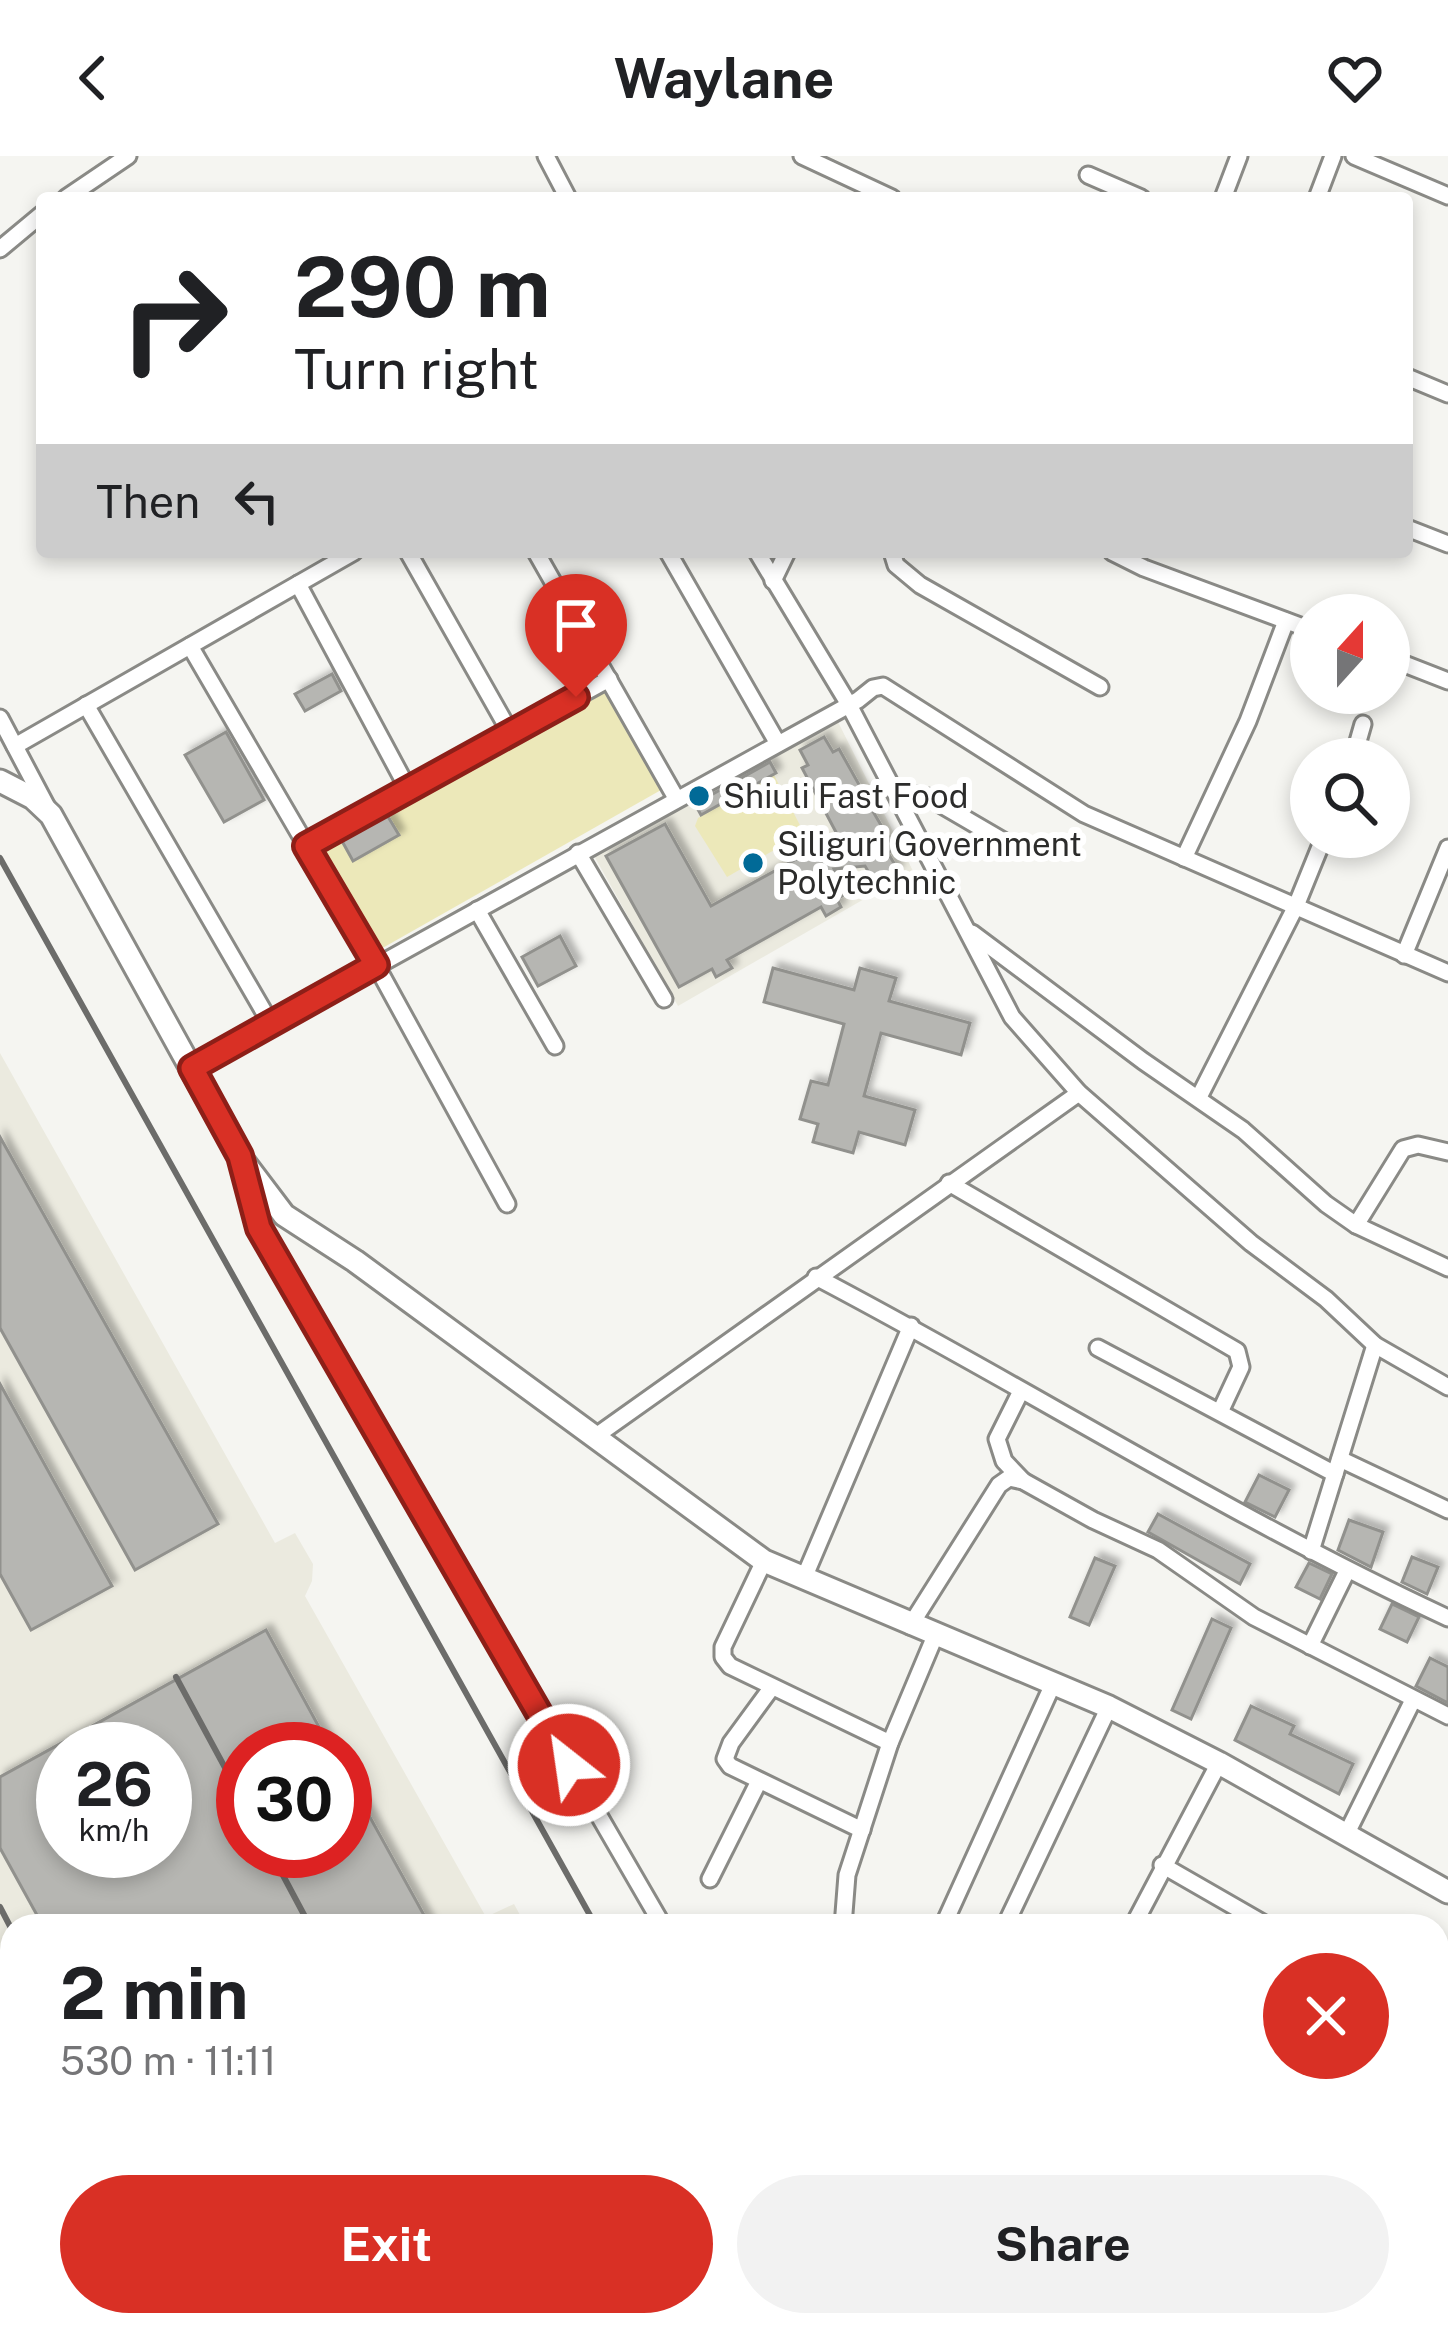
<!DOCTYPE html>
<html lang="en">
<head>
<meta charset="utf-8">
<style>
	:root { --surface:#fff; --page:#f2f2f2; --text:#202124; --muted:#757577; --accent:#d93025 }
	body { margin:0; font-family:"Public Sans",sans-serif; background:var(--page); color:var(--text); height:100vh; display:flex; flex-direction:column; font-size:45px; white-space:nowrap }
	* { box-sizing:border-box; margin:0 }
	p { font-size:39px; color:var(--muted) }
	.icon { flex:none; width:66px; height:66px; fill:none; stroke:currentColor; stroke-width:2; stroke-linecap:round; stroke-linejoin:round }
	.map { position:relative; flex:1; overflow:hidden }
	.sheet { position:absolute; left:0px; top:1758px; width:1449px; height:423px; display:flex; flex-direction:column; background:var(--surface); border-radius:36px 36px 0 0; box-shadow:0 6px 18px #0003 }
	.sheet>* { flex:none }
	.hud { position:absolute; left:36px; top:36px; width:1377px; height:366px; border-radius:12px; box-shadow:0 6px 18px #0003; background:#fff; color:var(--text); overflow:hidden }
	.needle { width:78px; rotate:21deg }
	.fabs { position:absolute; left:1290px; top:438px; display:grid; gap:24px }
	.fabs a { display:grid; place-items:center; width:120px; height:120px; border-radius:50%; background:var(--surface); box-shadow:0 6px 18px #0003; font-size:60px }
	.speed { position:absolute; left:36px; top:1566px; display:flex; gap:24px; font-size:60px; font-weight:700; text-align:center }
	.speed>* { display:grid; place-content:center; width:156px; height:156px; border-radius:50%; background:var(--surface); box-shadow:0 6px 18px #0003; line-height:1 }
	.speed small { font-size:30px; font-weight:400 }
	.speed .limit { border:18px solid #d22; background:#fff; color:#111 }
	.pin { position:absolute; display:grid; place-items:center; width:102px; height:102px; color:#fff; margin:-123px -51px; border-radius:50% 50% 50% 0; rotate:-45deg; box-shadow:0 0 12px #0007 }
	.pin .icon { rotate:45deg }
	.me { position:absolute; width:132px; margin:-66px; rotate:330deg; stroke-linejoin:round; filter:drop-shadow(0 0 9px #0008) }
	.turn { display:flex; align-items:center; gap:42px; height:252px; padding:0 60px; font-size:54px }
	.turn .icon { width:156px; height:156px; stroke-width:2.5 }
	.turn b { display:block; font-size:84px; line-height:102px }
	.then { display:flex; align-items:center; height:114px; padding:0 60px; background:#0003; gap:24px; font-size:45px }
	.round { display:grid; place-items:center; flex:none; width:126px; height:126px; border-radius:63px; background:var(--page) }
	.overview { display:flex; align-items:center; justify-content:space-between; height:204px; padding:0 60px }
	h1 { font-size:72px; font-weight:700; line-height:90px }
	.cta { display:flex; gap:24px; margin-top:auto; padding:24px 60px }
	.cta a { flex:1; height:138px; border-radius:72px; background:var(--accent); color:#fff; font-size:48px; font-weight:700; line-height:138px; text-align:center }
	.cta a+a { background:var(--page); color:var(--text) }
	header { display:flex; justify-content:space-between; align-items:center; height:156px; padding:0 60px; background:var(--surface); font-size:54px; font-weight:700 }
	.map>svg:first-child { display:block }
	.built { fill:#ebeadf; fill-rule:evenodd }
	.green { fill:#ece8b9 }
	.building { fill:#b6b6b2; stroke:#91918d; stroke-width:3; fill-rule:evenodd; filter:url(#shadow) }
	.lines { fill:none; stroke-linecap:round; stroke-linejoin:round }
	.street-casing { stroke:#8a8a86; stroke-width:21 }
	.secondary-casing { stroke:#8a8a86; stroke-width:27 }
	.street { stroke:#fff; stroke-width:15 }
	.secondary { stroke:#fff; stroke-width:21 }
	.rail { stroke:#6c6c6a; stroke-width:6 }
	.route-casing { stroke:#8d1f18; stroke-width:30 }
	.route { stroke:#d93025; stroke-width:21 }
	.poi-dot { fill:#016a97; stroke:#fff; stroke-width:4.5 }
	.labels { text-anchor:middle; stroke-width:12; stroke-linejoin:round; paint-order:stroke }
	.poi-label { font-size:33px; fill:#2c2c2b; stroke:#fff; text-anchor:start }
</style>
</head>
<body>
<header><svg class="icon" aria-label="back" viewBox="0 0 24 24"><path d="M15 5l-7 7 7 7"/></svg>Waylane<svg class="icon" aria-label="heart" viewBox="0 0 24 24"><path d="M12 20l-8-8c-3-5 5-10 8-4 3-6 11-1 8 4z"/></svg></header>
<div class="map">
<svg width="1448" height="2180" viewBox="0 0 1448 2180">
	<defs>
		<filter id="shadow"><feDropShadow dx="5.5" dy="-5.5" stdDeviation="3" flood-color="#0004"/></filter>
	</defs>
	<rect width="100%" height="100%" fill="#f5f5f1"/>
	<!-- built -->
	<g class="built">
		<polygon points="838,566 913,715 678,850 593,698 692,648"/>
		<path d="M0 897 275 1387 295 1377 313 1408 312 1425 305 1440 486 1761 514 1748 526 1770H12V1976L0 1971ZM63 1593H165V1695H63ZM243 1593H345V1695H243Z"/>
		<polygon points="266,2169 744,2169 751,2180 276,2180"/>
	</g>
	<!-- green -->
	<g class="green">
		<polygon points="604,534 661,634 379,794 322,693"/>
		<polygon points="774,619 804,677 727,721 695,670 698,662"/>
	</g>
	<!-- building -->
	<g class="building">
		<polygon points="332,518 341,535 305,555 295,538"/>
		<polygon points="226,576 264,644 224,666 185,599"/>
		<polygon points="824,581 833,596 839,593 862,634 871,640 871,652 895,693 888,697 898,714 875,727 865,710 834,713 847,737 837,743 841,751 826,760 821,751 727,804 732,812 716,821 712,813 679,831 606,700 665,668 711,750 838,680 802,612 808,609 800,594"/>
		<polygon points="770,606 776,617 701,659 695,648"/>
		<polygon points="387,659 399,679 353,705 342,685"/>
		<polygon points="560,780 576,810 538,830 522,801"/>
		<polygon points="773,812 854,834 860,812 896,822 889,845 970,867 961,899 881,877 864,940 915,954 905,989 859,976 853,997 813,986 818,968 800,963 811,925 828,929 844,868 764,846"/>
		<polygon points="0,981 218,1368 135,1414 0,1172"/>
		<polygon points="0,1228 112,1430 31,1474 0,1418"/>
		<polygon points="1259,1319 1289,1334 1275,1361 1245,1346"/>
		<polygon points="1158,1358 1250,1408 1240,1428 1148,1376"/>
		<polygon points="1349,1364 1383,1376 1371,1411 1338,1394"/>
		<polygon points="1412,1401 1438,1411 1427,1438 1402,1426"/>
		<polygon points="1095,1402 1115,1410 1089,1469 1070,1461"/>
		<polygon points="1309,1407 1332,1418 1320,1443 1296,1431"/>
		<polygon points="1392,1448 1419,1461 1407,1486 1380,1473"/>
		<polygon points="1212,1463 1231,1472 1191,1563 1172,1554"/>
		<path d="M266 1474 331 1593H243V1695H345V1616L430 1770H43L0 1692V1621ZM63 1593H165V1695H63Z"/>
		<polygon points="1430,1502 1448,1511 1448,1547 1416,1530"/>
		<polygon points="1251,1550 1294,1570 1290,1578 1353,1608 1339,1638 1235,1584"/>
	</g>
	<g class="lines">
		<defs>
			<g id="street">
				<polyline points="546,0 568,42"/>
				<polyline points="802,0 892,42"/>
				<polyline points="1354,0 1448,40"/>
				<polyline points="1088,19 1141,42"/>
				<polyline points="66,42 128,0"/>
				<polyline points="1223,42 1239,0"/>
				<polyline points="1317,42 1333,0"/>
				<polyline points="0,93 42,58"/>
				<polyline points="1407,221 1448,238"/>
				<polyline points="1407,372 1448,388"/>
				<polyline points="408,396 510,576"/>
				<polyline points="536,396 676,642"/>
				<polyline points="668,396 777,586"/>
				<polyline points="757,396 848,547 1012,861 1079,937 1251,1087 1326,1143 1375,1189 1448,1231"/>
				<polyline points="892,396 896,409 920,429 1100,531"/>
				<polyline points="1112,396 1144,412 1311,474"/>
				<polyline points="773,425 787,396"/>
				<polyline points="298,428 408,633"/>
				<polyline points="190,490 376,809 507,1048"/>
				<polyline points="1389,502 1448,525"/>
				<polyline points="86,549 271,868"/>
				<polyline points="0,562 47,651"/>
				<polyline points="15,590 354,396"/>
				<polyline points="1353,603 1363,568"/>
				<polyline points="899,646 911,638 928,641 1012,690"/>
				<polyline points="306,690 609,523"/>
				<polyline points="578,697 664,843"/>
				<polyline points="1184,702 1248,565 1286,465"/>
				<polyline points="477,754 555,890"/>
				<polyline points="972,777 1143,905 1243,974 1326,1048 1356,1069 1448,1112"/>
				<polyline points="1404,799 1448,692"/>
				<polyline points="192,912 858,544 873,532 883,530 1084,658 1448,817"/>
				<polyline points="1199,941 1296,750 1324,681"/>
				<polyline points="242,1009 259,1073 663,1770"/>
				<polyline points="949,1027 1237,1195 1241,1211 1220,1256"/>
				<polyline points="1356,1069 1403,993 1418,989 1448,996"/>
				<path d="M816 1121C1028 1232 1230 1361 1448 1462"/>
				<polyline points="1098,1192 1335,1318"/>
				<polyline points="1021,1235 997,1283 1004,1305 1023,1325"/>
				<polyline points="596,1280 1079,937"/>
				<polyline points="1340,1303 1448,1354"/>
				<polyline points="1311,1395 1375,1189"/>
				<polyline points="764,1405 723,1491 723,1501 730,1510 890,1587"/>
				<polyline points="804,1422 911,1170"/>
				<polyline points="910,1470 999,1329 1009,1322 1023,1325 1093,1364 1158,1394 1254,1461 1448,1560"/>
				<polyline points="1310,1490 1347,1415"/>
				<polyline points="772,1531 731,1587 725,1603 730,1610 862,1674"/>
				<polyline points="1346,1679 1413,1544"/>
				<polyline points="1162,1709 1268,1770"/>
				<polyline points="710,1723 759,1625"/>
				<polyline points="843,1770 847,1719 890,1587 935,1480"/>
				<polyline points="943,1770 1053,1528"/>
				<polyline points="1005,1770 1109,1551"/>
				<polyline points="1133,1770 1219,1607"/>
				<polyline points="1437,1835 1448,1814"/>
				<polyline points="1437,2009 1448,2017"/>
				<polyline points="890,2169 895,2180"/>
				<polyline points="1430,2169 1443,2177 1441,2180"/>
				<polyline points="943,2180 949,2169"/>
				<polyline points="1043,2180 1049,2169"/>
				<polyline points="1268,2180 1275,2169"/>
				<polyline points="1362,2180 1369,2169"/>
			</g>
			<polyline id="secondary" points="0,625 33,642 51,659 240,1001 284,1059 355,1105 764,1405 1109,1551 1219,1607 1448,1736"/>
		</defs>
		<!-- street casing -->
		<use href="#street" class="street-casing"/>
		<!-- secondary casing -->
		<use href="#secondary" class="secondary-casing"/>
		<!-- street -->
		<use href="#street" class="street"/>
		<!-- secondary -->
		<use href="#secondary" class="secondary"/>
		<!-- rail -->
		<g class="rail">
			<polyline points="0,702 596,1770"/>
			<polyline points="176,1521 243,1645"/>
			<polyline points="270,1695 310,1770"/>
			<polyline points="0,1751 12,1774"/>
			<polyline points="0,1944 12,1951"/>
			<polyline points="317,2169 327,2180"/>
			<polyline points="415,2169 419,2180"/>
			<polyline points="487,2169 491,2180"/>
			<polyline points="511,2169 514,2180"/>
			<polyline points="807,2169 813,2180"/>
		</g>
	</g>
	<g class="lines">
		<defs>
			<polyline id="route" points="569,1609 259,1072 240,1000 192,912 376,809 306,690 576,541"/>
		</defs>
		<!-- route casing -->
		<use href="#route" class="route-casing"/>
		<!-- route -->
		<use href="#route" class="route"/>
	</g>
	<!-- markers -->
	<g class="poi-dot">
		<circle cx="699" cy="640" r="12"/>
		<circle cx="753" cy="707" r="12"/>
	</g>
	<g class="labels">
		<!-- poi labels -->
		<g class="poi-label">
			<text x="723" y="652">Shiuli Fast Food</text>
			<text x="777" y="700">Siliguri Government<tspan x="777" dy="38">Polytechnic</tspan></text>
		</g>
	</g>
</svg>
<div class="fabs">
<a><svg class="needle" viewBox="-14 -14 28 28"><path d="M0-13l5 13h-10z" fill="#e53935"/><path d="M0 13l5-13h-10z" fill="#757577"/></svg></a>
<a><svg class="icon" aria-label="search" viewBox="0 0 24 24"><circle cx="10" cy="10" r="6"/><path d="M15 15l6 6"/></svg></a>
</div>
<div class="speed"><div>26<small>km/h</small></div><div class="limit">30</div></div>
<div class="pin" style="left:576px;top:541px;background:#d93025"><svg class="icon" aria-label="arrive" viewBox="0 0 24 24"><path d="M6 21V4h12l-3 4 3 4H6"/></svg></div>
<svg class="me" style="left:569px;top:1609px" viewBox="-20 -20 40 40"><circle r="17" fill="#d93025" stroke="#fff" stroke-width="3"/><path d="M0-11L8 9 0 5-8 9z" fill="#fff"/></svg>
<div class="hud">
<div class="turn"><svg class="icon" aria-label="right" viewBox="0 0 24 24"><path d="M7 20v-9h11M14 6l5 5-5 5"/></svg><div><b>290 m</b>Turn right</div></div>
<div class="then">Then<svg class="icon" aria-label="left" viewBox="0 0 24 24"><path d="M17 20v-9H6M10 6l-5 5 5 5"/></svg></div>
</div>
<section class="sheet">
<div class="overview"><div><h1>2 min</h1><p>530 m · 11:11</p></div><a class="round" style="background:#d93025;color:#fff"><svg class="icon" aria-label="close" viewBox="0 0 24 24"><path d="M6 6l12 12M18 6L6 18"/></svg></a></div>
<div class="cta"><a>Exit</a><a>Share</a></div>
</section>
</div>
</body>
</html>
